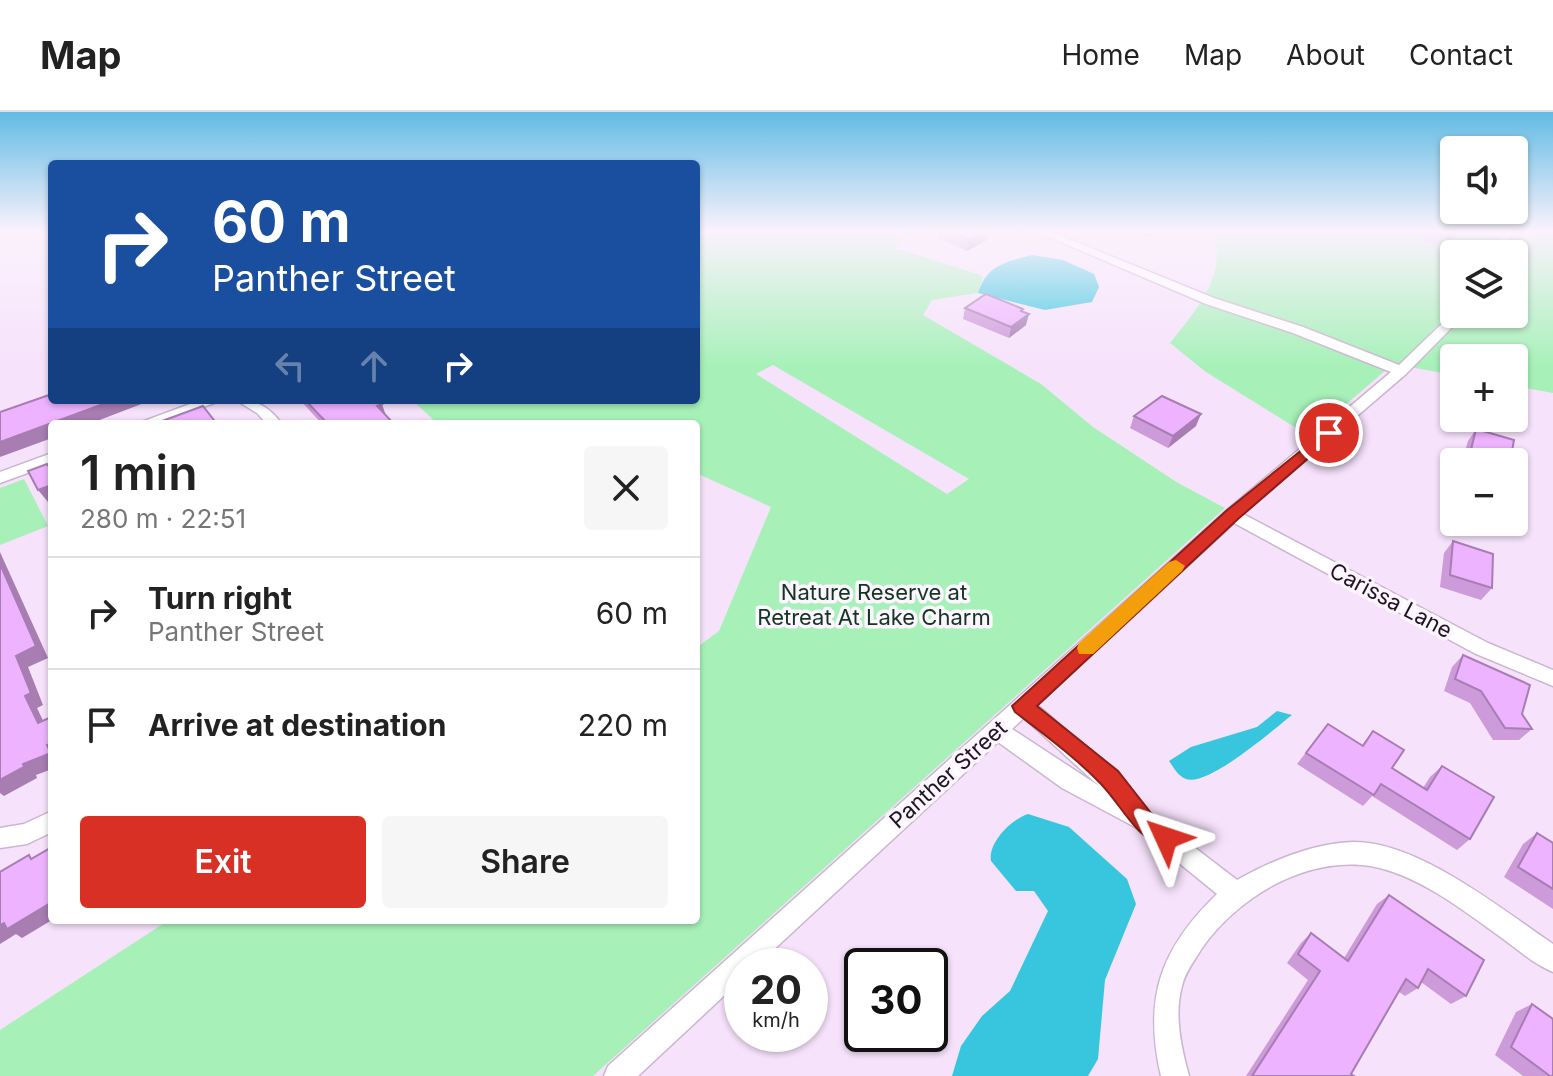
<!DOCTYPE html>
<html lang="en">
<head>
<meta charset="utf-8">
<style>
	:root { --surface:#fff; --page:#f6f6f6; --text:#222; --muted:#767676; --line:#e0e0e0; --accent:#d93025 }
	body { margin:0; font-family:Inter,sans-serif; background:var(--page); color:var(--text); height:100vh; display:flex; flex-direction:column; font-size:30px; white-space:nowrap }
	* { box-sizing:border-box; margin:0 }
	p { font-size:26px; color:var(--muted) }
	.icon { flex:none; width:44px; height:44px; fill:none; stroke:currentColor; stroke-width:2; stroke-linecap:round; stroke-linejoin:round }
	.map { position:relative; flex:1; overflow:hidden }
	.details { position:absolute; left:48px; top:308px; width:652px; height:504px; display:flex; flex-direction:column; background:var(--surface); border-radius:8px; box-shadow:0 2px 6px #0004 }
	.details>* { flex:none }
	.guide { position:absolute; left:48px; top:48px; width:652px; height:244px; border-radius:8px; box-shadow:0 2px 6px #0004; background:#1a4fa0; color:#fff; overflow:hidden }
	.controls { position:absolute; left:1440px; top:24px; display:grid; gap:16px }
	.controls a { display:grid; place-items:center; width:88px; height:88px; border-radius:8px; background:var(--surface); box-shadow:0 2px 6px #0004; font-size:40px }
	.speed { position:absolute; left:724px; top:836px; display:flex; gap:16px; font-size:40px; font-weight:700; text-align:center }
	.speed>* { display:grid; place-content:center; width:104px; height:104px; border-radius:50%; background:var(--surface); box-shadow:0 2px 6px #0004; line-height:1 }
	.speed small { font-size:20px; font-weight:400 }
	.speed .limit { border:4px solid #111; border-radius:12px; background:#fff; color:#111 }
	.pin { position:absolute; display:grid; place-items:center; width:68px; height:68px; color:#fff; margin:-34px; border:4px solid #fff; border-radius:50%; box-shadow:0 2px 8px #0007 }
	.me { position:absolute; width:88px; margin:-44px; rotate:312deg; stroke-linejoin:round; filter:drop-shadow(0 0 6px #0008) }
	.turn { display:flex; align-items:center; gap:28px; height:168px; padding:0 32px; font-size:36px }
	.turn .icon { width:104px; height:104px; stroke-width:2.5 }
	.turn b { display:block; font-size:56px; line-height:68px }
	.lanes { display:flex; align-items:center; height:76px; padding:0 32px; background:#0003; justify-content:center; gap:40px; direction:ltr }
	.lanes .off { opacity:.35 }
	.round { display:grid; place-items:center; flex:none; width:84px; height:84px; border-radius:8px; background:var(--page) }
	.headline { display:flex; align-items:center; justify-content:space-between; height:136px; padding:0 32px }
	h1 { font-size:48px; font-weight:600; line-height:60px }
	.button { display:flex; gap:16px; margin-top:auto; padding:16px 32px }
	.button a { flex:1; height:92px; border-radius:8px; background:var(--accent); color:#fff; font-size:32px; font-weight:600; line-height:92px; text-align:center }
	.button a+a { background:var(--page); color:var(--text) }
	ul { padding:0; list-style:none }
	li { display:flex; align-items:center; gap:24px; height:112px; padding:0 32px; border-top:2px solid var(--line) }
	li div { flex:1 }
	li b { display:block; font-size:30px }
	li em { font-style:normal }
	header { display:flex; align-items:center; gap:48px; box-sizing:border-box; height:112px; padding:0 40px; background:var(--surface); border-bottom:2px solid var(--line) }
	header strong { font-size:38px }
	nav { display:flex; gap:44px; margin-inline-start:auto; font-size:28px }
	.map>svg:first-child { display:block }
	.green { fill:#a7f1b9; fill-rule:evenodd }
	.water { fill:#37c6de }
	.lines { fill:none; stroke-linecap:round; stroke-linejoin:round }
	.minor-casing { stroke:#cab7cf; stroke-width:3 }
	.minor { fill:#fff; fill-rule:evenodd }
	.wall { fill:#cd9ada }
	.shaded-wall { fill:#a77db2 }
	.building { fill:#eeb3fe; stroke:#a77db2; stroke-width:2 }
	.route { fill:#d93025; stroke:#8d1f18; stroke-width:2 }
	.slow { fill:#f59e0b }
	.labels { text-anchor:middle; stroke-width:7; stroke-linejoin:round; paint-order:stroke }
	.park-label { font-size:22px; fill:#13361e; stroke:#fcf4fe }
	.street-label { font-size:22px; fill:#1c151e; stroke:#fcf4fe }
</style>
</head>
<body>
<header>
<strong>Map</strong>
<nav><a>Home</a><a>Map</a><a>About</a><a>Contact</a></nav>
</header>
<div class="map">
<svg width="1553" height="964" viewBox="0 0 1553 964">
	<rect width="100%" height="100%" fill="#f6e2fb"/>
	<!-- green -->
	<g class="green">
		<path d="M696 119H907L896 136 983 164 978 181 932 188 923 203 1041 272 1093 315 1178 371 1225 396 593 964H0V918L169 808H696V536L719 519 771 395 696 361V312H438L412 288H696ZM773 253 969 367 947 382 756 262Z"/>
		<path d="M1209 119H1471L1522 134 1537 119H1553V281L1514 274V246H1454V263L1393 252 1309 324 1206 260 1170 231C1197 197 1225 167 1215 122ZM1454 142H1514V202H1454Z"/>
		<polygon points="24,367 48,414 0,433 0,376"/>
	</g>
	<!-- water -->
	<g class="water">
		<path d="M1032 143 1063 148 1094 162 1099 175 1092 190 1045 198 978 181C987 153 1005 150 1032 143Z"/>
		<path d="M1277 599 1292 603C1273 618 1208 675 1186 667 1178 664 1174 656 1169 649L1191 635 1257 615Z"/>
		<path d="M1028 702 1069 715 1127 767 1136 792 1105 868 1098 947 1088 964H952L961 934 982 904 1010 879 1048 799 1034 779H1016L991 749C988 730 1012 707 1028 702Z"/>
	</g>
	<g class="lines">
		<defs>
			<g id="minor">
				<path d="M1035 119H1049L1214 186 1303 215 1399 253 1454 200 1465 202 1406 262 1243 402 1488 531 1553 558V574L1474 541 1234 411 1037 593 1106 652 1147 699 1237 768C1271 749 1314 731 1353 730 1418 729 1501 797 1553 832V860C1534 852 1518 838 1502 826 1468 802 1433 774 1393 760 1323 734 1242 779 1202 836 1195 848 1185 860 1182 874 1174 903 1181 935 1189 964H1161C1143 887 1160 837 1217 782L1135 715 1062 676 998 630 756 854H742V867L638 964H604L608 954 1226 399 1391 260 1293 221 1206 192ZM1024 606 1099 674 1012 617Z"/>
				<polygon points="1502,119 1517,119 1512,122 1504,142 1492,142"/>
				<polygon points="201,288 222,288 158,312 136,312"/>
				<path d="M236 288C258 288 269 295 282 312H267L257 301Z"/>
				<polygon points="52,341 52,352 0,371 0,360"/>
				<polygon points="52,699 52,720 27,732 0,736 0,716 24,712"/>
			</g>
		</defs>
		<!-- minor casing -->
		<use href="#minor" class="minor-casing"/>
		<!-- minor -->
		<use href="#minor" class="minor"/>
	</g>
	<!-- wall -->
	<g class="wall">
		<polygon points="938,119 988,119 987,128 967,139 937,126"/>
		<polygon points="1132,119 1159,119 1149,125"/>
		<polygon points="1426,119 1459,119 1457,122 1441,134 1421,128"/>
		<polygon points="965,196 1023,200 1026,213 1009,226 963,207"/>
		<polygon points="300,288 377,288 386,304 394,312 322,312"/>
		<polygon points="1134,304 1196,314 1168,336 1130,316"/>
		<polygon points="1476,317 1510,350 1462,350 1468,329"/>
		<polygon points="1453,429 1492,476 1481,488 1440,475 1444,441"/>
		<polygon points="1463,543 1522,602 1532,617 1519,628 1493,628 1470,591 1444,579 1452,555"/>
		<polygon points="1328,612 1362,633 1373,619 1392,656 1423,676 1430,665 1442,654 1470,727 1457,738 1372,684 1363,694 1297,652"/>
		<polygon points="1537,721 1553,731 1553,797 1504,765 1523,732"/>
		<polygon points="1389,783 1466,884 1451,892 1421,870 1418,876 1405,884 1399,880 1351,962 1354,964 1246,964 1308,868 1287,851 1301,831 1311,821 1344,846 1377,792"/>
		<polygon points="1532,892 1553,964 1523,964 1495,943 1516,900"/>
	</g>
	<!-- shaded-wall -->
	<g class="shaded-wall">
		<polygon points="987,119 988,119 987,128 967,139 969,128"/>
		<polygon points="1151,119 1159,119 1149,125"/>
		<polygon points="1454,119 1459,119 1457,122 1441,134 1447,124"/>
		<polygon points="1023,197 1021,208 1029,202 1026,213 1009,226 1011,215 1021,199"/>
		<polygon points="114,288 152,288 89,312 52,312 52,326 0,345 0,330"/>
		<polygon points="382,292 386,304 377,294"/>
		<polygon points="1201,302 1196,314 1168,336 1173,324"/>
		<polygon points="49,374 52,377 52,388 48,390 38,378"/>
		<polygon points="0,440 48,546 28,555 43,593 37,596 50,623 38,611 25,584 16,544 0,452"/>
		<polygon points="52,631 52,657 36,663 37,666 4,684 0,681 0,668"/>
		<polygon points="52,790 52,808 22,826 16,822 0,832 0,813"/>
	</g>
	<!-- building -->
	<g class="building">
		<polygon points="946,119 987,119 969,128"/>
		<polygon points="1431,119 1454,119 1447,124"/>
		<polygon points="986,182 1023,197 1021,199 1029,202 1011,215 965,196"/>
		<polygon points="52,282 52,288 114,288 0,330 0,300"/>
		<polygon points="1162,284 1201,302 1173,324 1134,304"/>
		<polygon points="305,288 377,288 382,292 377,294 394,312 328,312"/>
		<polygon points="203,294 217,312 154,312"/>
		<polygon points="1476,317 1514,328 1510,350 1482,350 1469,346"/>
		<polygon points="47,352 50,356 52,355 52,378 49,374 38,378 28,359"/>
		<polygon points="1453,429 1493,442 1492,476 1450,463"/>
		<polygon points="0,452 36,534 16,544 31,581 25,584 38,611 49,606 52,613 52,631 47,633 51,641 23,652 24,655 0,668"/>
		<polygon points="1463,543 1530,573 1522,602 1532,617 1505,616 1481,579 1455,567"/>
		<polygon points="1328,612 1363,634 1373,619 1404,638 1392,656 1427,678 1442,654 1494,685 1470,727 1381,672 1374,683 1306,641"/>
		<polygon points="1537,721 1553,731 1553,777 1518,755"/>
		<polygon points="52,735 52,782 50,783 52,790 7,817 4,811 0,813 0,760 29,743 31,747"/>
		<polygon points="1389,783 1484,848 1466,884 1428,857 1418,876 1406,867 1351,962 1354,964 1252,964 1320,859 1298,842 1311,821 1348,849"/>
		<polygon points="1532,892 1553,907 1553,964 1550,964 1511,935"/>
	</g>
	<!-- sky -->
	<linearGradient id="sky" x2="0" y2="1"><stop stop-color="#61bbe4"/><stop offset="0.47" stop-color="#fbf2fd"/><stop offset="1" stop-color="#fbf2fd" stop-opacity="0"/></linearGradient>
	<rect width="1553" height="254" fill="url(#sky)"/>
	<!-- route -->
	<path class="route" d="M1329 316 1334 317V324L1238 407 1037 594 1118 659 1151 701 1174 719 1177 726 1174 734 1166 737C1135 725 1122 694 1101 672 1075 645 1045 623 1015 600L1012 594 1226 399Z"/>
	<!-- slow -->
	<polygon class="slow" points="1176,448 1185,454 1182,459 1093,542 1079,542 1077,536 1079,531 1169,450"/>
	<g class="labels">
		<!-- park labels -->
		<g class="park-label">
			<text x="874" y="488">Nature Reserve at<tspan x="874" dy="25">Retreat At Lake Charm</tspan></text>
		</g>
		<!-- street labels -->
		<g class="street-label">
			<text transform="translate(1391 488) rotate(28)" y="8">Carissa Lane</text>
			<text transform="translate(948 662) rotate(-42)" y="8">Panther Street</text>
		</g>
	</g>
</svg>
<div class="controls">
<a><svg class="icon" aria-label="sound" viewBox="0 0 24 24"><path d="M4 9h4l5-4v14l-5-4H4zM17 9q2 3 0 6"/></svg></a>
<a><svg class="icon" aria-label="layers" viewBox="0 0 24 24"><path d="M12 4l9 5-9 5-9-5zM3 14l9 5 9-5"/></svg></a>
<a>+</a>
<a>−</a>
</div>
<div class="speed"><div>20<small>km/h</small></div><div class="limit">30</div></div>
<div class="pin" style="left:1329px;top:321px;background:#d93025"><svg class="icon" aria-label="arrive" viewBox="0 0 24 24"><path d="M6 21V4h12l-3 4 3 4H6"/></svg></div>
<svg class="me" style="left:1166px;top:726px" viewBox="-20 -20 40 40"><path d="M0-17L14 15 0 8-14 15z" fill="#d93025" stroke="#fff" stroke-width="4"/></svg>
<div class="guide">
<div class="turn"><svg class="icon" aria-label="right" viewBox="0 0 24 24"><path d="M7 20v-9h11M14 6l5 5-5 5"/></svg><div><b>60 m</b>Panther Street</div></div>
<div class="lanes"><svg class="icon off" aria-label="left" viewBox="0 0 24 24"><path d="M17 20v-9H6M10 6l-5 5 5 5"/></svg><svg class="icon off" aria-label="ahead" viewBox="0 0 24 24"><path d="M12 20V5M6 11l6-6 6 6"/></svg><svg class="icon" aria-label="right" viewBox="0 0 24 24"><path d="M7 20v-9h11M14 6l5 5-5 5"/></svg></div>
</div>
<section class="details">
<div class="headline"><div><h1>1 min</h1><p>280 m · 22:51</p></div><a class="round"><svg class="icon" aria-label="close" viewBox="0 0 24 24"><path d="M6 6l12 12M18 6L6 18"/></svg></a></div>
<ul>
<li><svg class="icon" aria-label="right" viewBox="0 0 24 24"><path d="M7 20v-9h11M14 6l5 5-5 5"/></svg><div><b>Turn right</b><p>Panther Street</p></div><em>60 m</em></li>
<li><svg class="icon" aria-label="arrive" viewBox="0 0 24 24"><path d="M6 21V4h12l-3 4 3 4H6"/></svg><div><b>Arrive at destination</b></div><em>220 m</em></li>
</ul>
<div class="button"><a>Exit</a><a>Share</a></div>
</section>
</div>
</body>
</html>
